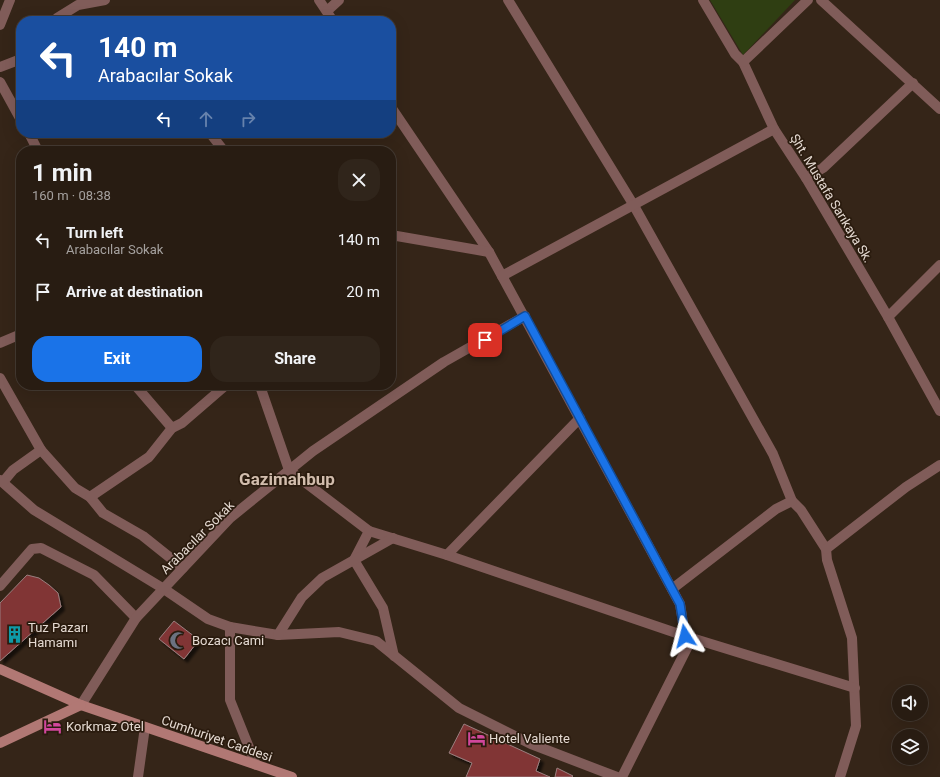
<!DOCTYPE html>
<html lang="en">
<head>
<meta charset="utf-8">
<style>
	:root { --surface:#281c12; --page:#30251b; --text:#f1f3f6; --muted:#a5a19f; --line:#443a32; --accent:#1a73e8 }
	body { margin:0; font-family:Roboto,sans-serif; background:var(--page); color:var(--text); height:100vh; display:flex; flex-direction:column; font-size:15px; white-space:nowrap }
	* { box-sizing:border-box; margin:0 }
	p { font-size:13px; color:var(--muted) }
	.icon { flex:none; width:22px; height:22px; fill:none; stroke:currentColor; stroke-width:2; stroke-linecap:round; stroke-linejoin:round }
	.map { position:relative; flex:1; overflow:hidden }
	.details { position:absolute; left:16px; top:146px; width:380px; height:244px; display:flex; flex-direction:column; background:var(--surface); border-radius:16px; box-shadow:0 4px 16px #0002,0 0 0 1px var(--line) }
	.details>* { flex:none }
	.guide { position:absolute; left:16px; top:16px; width:380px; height:122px; border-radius:16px; box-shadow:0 4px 16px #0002,0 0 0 1px var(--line); background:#1a4fa0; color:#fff; overflow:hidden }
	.buttons { position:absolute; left:892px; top:685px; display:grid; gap:8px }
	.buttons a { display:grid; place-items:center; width:36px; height:36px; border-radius:50%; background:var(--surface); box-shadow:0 4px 16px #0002,0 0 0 1px var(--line); font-size:20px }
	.pin { position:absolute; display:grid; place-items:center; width:34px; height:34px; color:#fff; margin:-17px; border-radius:8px; box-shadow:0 2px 6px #0006 }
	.me { position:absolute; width:44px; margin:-22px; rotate:351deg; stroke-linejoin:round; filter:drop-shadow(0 0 3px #0008) }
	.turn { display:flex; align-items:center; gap:14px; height:84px; padding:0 16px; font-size:18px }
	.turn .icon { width:52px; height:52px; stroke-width:2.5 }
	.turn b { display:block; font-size:28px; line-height:34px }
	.lanes { display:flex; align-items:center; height:38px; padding:0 16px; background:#0003; justify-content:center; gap:20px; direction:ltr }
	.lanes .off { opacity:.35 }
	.round { display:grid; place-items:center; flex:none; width:42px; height:42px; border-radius:16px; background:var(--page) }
	.headline { display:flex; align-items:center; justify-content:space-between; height:68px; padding:0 16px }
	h1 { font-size:24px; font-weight:700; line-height:30px }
	.action { display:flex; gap:8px; margin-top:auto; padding:8px 16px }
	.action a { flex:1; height:46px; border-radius:16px; background:var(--accent); color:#fff; font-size:16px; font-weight:700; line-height:46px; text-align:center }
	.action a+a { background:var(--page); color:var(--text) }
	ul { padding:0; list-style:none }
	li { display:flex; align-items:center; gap:12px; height:52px; padding:0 16px }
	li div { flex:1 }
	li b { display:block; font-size:15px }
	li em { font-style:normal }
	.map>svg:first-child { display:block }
	.green { fill:#2f3e12 }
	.building { fill:#813436; stroke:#9a7f7e; filter:url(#shadow) }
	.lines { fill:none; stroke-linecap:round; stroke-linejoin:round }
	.street { stroke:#805c59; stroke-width:10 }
	.secondary { stroke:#b17874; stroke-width:10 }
	.route-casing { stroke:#114b97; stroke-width:10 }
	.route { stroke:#1a73e8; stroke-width:7 }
	.labels { text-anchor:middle; stroke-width:3.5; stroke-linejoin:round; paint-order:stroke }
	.street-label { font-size:13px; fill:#e4d9d1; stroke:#2a1b0e }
	.poi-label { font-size:13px; fill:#e4d9d1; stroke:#2a1b0e; text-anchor:start }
	.district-label { font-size:17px; font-weight:bold; fill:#d2bdad; stroke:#2a1b0e }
</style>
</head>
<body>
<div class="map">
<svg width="940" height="777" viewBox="0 0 940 777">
	<defs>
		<filter id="shadow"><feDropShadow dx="3.5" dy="3.5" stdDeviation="1" flood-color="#0009"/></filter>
	</defs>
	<rect width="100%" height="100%" fill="#352518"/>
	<!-- green -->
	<polygon class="green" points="710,0 795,0 743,55"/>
	<!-- building -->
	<g class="building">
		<polygon points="27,575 39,578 49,585 58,593 61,607 0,661 0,603"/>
		<polygon points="174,621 199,640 184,659 159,639"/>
		<polygon points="464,724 540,759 536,771 550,777 466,777 472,763 449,753"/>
		<polygon points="557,768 573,776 572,777 555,777"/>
	</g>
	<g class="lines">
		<!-- street -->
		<g class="street">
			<polyline points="319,0 333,21"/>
			<polyline points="508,0 633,204 773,454 792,501 801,510 826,549 827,560 852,638 856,726 840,777"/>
			<polyline points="703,0 735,54 743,62 774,129 806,178 888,317 940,411"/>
			<polyline points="821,0 940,109"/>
			<polyline points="327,11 339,0"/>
			<polyline points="55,21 57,18 78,5 105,0"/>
			<polyline points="0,25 10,0"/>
			<polyline points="743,62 808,0"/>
			<polyline points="0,67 21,59"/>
			<polyline points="0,82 21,120"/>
			<polyline points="391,107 489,252 502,276 680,604 687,648 622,777"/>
			<polyline points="29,133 38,151"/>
			<polyline points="210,133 224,151"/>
			<polyline points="806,178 823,168 913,83"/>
			<polyline points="391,235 489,252"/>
			<polyline points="502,276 774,129"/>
			<polyline points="888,317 940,265"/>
			<polyline points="0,343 21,334"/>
			<polyline points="0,378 41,450 75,488 90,497 103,513 143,536 183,568"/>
			<polyline points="135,385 172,428"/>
			<polyline points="238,385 260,386 261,385"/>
			<polyline points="260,386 289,470 369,531 354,560 383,608 394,656"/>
			<polyline points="0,480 34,510 164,589 208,619 230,627 278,635 339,632 376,641 459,708 531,744 617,777"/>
			<polyline points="3,482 13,470 41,450"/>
			<polyline points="90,497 149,457 172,428 182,423 226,385"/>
			<polyline points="369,531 447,555 685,636 855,688"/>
			<polyline points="826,549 906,487 940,465"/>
			<polyline points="447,555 580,418"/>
			<polyline points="0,586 32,549 41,548 94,575 136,618"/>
			<polyline points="672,589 776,509 792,501"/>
			<polyline points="230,627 230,700 256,765"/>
			<polyline points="278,635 302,597 322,578 393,538"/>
			<polyline points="81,705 136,618 230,518 313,451 444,362 525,316"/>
			<polyline points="138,777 145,727"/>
		</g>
		<!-- secondary -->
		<g class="secondary">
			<polyline points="0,669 81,705 292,777"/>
			<polyline points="0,743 81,705"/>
		</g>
	</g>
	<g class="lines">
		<defs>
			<polyline id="route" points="485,340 525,316 680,604 685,636"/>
		</defs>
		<!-- route casing -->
		<use href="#route" class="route-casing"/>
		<!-- route -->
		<use href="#route" class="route"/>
	</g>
	<!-- icons -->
	<defs>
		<symbol id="building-bare" viewBox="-9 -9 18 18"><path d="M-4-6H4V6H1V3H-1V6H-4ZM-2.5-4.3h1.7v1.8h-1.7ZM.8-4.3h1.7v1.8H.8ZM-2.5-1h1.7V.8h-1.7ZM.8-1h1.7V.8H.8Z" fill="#0f9aa8" stroke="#2a1b0e" stroke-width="2.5" paint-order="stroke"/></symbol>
		<symbol id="mosque-bare" viewBox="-9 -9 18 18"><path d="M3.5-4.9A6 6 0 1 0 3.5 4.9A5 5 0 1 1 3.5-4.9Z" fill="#6b7280" stroke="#2a1b0e" stroke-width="2.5" paint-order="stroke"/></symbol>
		<symbol id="hotel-bare" viewBox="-9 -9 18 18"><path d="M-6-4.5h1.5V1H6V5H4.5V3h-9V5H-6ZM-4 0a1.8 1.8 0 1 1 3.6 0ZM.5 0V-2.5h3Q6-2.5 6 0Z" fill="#d1479c" stroke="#2a1b0e" stroke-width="2.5" paint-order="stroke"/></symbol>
	</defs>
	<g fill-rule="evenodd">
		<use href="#building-bare" x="2" y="622" width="25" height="25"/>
		<use href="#mosque-bare" x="166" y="628" width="25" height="25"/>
		<use href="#hotel-bare" x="40" y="714" width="25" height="25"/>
		<use href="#hotel-bare" x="464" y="726" width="25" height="25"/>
	</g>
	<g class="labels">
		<!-- street labels -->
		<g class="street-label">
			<text transform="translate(832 198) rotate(59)" y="5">Şht. Mustafa Sarıkaya Sk.</text>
			<text transform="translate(197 537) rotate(-45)" y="5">Arabacılar Sokak</text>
			<text transform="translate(217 738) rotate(19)" y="5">Cumhuriyet Caddesi</text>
		</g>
		<!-- poi labels -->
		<g class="poi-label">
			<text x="28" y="632">Tuz Pazarı<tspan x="28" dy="15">Hamamı</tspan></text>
			<text x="192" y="645">Bozacı Cami</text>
			<text x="66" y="731">Korkmaz Otel</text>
			<text x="489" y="743">Hotel Valiente</text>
		</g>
		<!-- district labels -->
		<g class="district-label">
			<text x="287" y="485">Gazimahbup</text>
		</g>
	</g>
</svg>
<div class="buttons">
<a><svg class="icon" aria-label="sound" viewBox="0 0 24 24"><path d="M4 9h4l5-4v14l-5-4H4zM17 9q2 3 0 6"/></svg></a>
<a><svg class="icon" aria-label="layers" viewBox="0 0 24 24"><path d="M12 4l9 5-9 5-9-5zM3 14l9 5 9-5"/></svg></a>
</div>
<div class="pin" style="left:485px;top:340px;background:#d93025"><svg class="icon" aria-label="arrive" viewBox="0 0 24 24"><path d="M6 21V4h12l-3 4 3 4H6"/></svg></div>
<svg class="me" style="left:685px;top:636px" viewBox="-20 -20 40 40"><path d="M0-17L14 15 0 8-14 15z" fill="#1a73e8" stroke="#fff" stroke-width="4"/></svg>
<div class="guide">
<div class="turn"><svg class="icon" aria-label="left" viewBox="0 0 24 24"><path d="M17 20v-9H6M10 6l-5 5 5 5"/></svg><div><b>140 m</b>Arabacılar Sokak</div></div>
<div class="lanes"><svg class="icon" aria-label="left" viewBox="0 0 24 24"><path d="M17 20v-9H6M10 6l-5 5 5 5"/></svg><svg class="icon off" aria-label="ahead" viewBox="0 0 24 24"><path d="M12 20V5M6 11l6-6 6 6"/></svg><svg class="icon off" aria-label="right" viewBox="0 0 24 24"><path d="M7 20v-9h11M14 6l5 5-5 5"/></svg></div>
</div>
<section class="details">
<div class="headline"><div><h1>1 min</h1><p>160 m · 08:38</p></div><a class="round"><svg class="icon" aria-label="close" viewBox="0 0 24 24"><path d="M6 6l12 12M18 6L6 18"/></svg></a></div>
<ul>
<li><svg class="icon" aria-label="left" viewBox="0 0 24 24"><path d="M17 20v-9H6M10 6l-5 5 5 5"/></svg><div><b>Turn left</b><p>Arabacılar Sokak</p></div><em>140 m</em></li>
<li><svg class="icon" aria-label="arrive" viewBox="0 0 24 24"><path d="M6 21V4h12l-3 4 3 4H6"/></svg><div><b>Arrive at destination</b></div><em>20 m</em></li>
</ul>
<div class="action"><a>Exit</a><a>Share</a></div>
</section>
</div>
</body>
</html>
